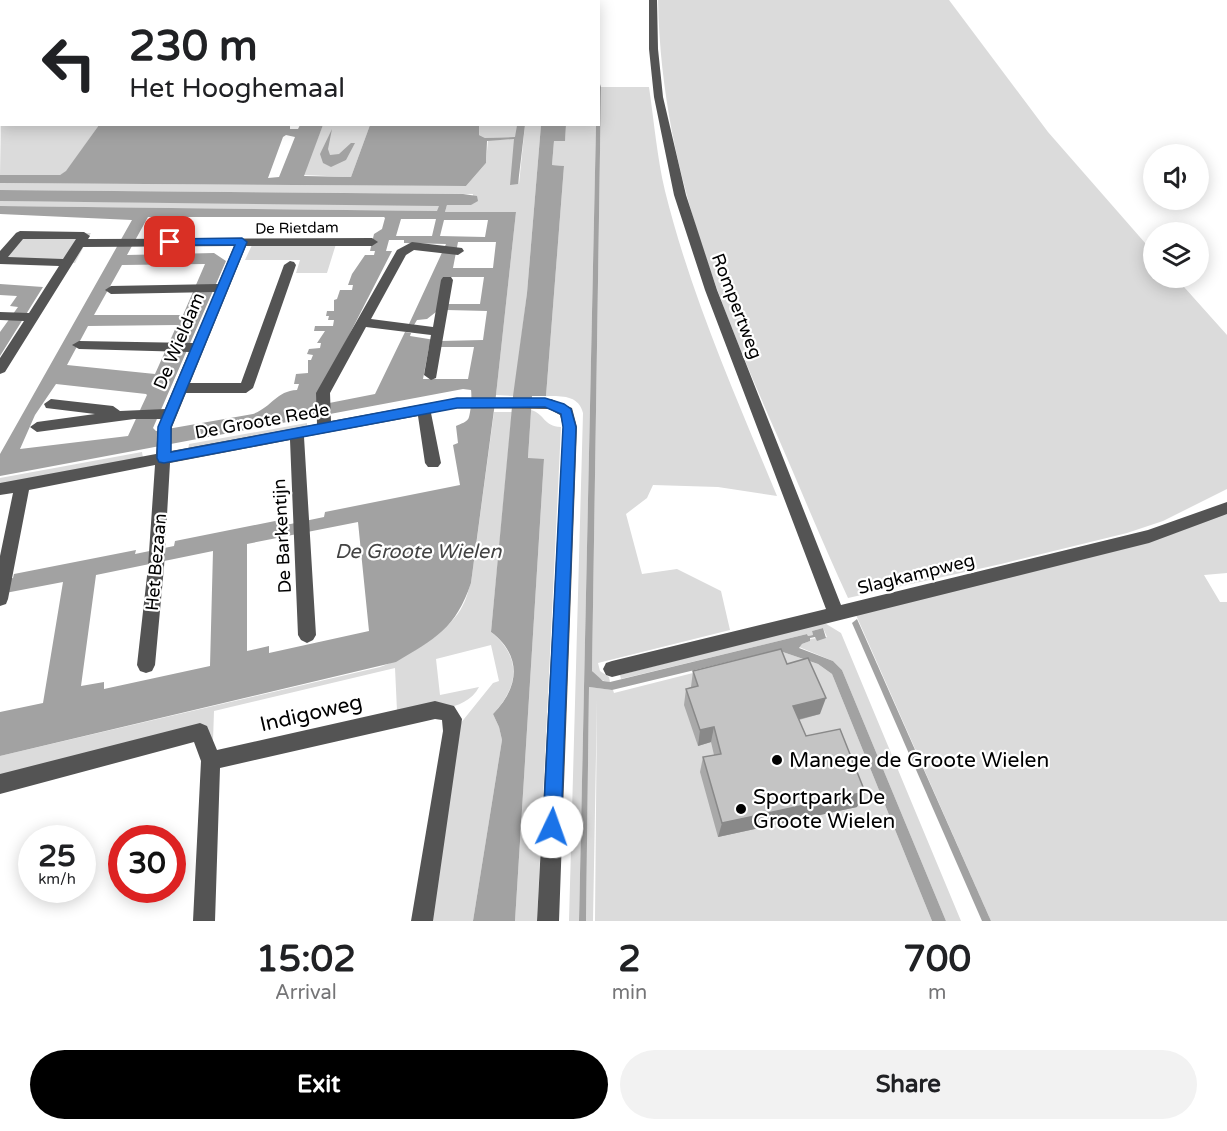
<!DOCTYPE html>
<html lang="en">
<head>
<meta charset="utf-8">
<style>
	:root { --surface:#fff; --page:#f2f2f2; --text:#202124; --muted:#757577; --accent:#000 }
	body { margin:0; font-family:"Varela Round",sans-serif; background:var(--page); color:var(--text); height:100vh; display:flex; flex-direction:column; font-size:22px; white-space:nowrap }
	* { box-sizing:border-box; margin:0 }
	p { font-size:20px; color:var(--muted) }
	.icon { flex:none; width:33px; height:33px; fill:none; stroke:currentColor; stroke-width:2; stroke-linecap:round; stroke-linejoin:round }
	.map { position:relative; height:921px; overflow:hidden }
	.panel { display:flex; flex-direction:column; background:var(--surface); flex:1 }
	.panel>* { flex:none }
	.banner { position:absolute; left:0px; top:0px; width:600px; height:126px; box-shadow:0 3px 15px #0003; background:#fff; color:var(--text); overflow:hidden }
	.buttons { position:absolute; left:1143px; top:144px; display:grid; gap:12px }
	.buttons a { display:grid; place-items:center; width:66px; height:66px; border-radius:50%; background:var(--surface); box-shadow:0 3px 15px #0003; font-size:30px }
	.speed { position:absolute; left:18px; top:825px; display:flex; gap:12px; font-size:30px; font-weight:700; text-align:center }
	.speed>* { display:grid; place-content:center; width:78px; height:78px; border-radius:50%; background:var(--surface); box-shadow:0 3px 15px #0003; line-height:1 }
	.speed small { font-size:15px; font-weight:400 }
	.speed .limit { border:9px solid #d22; background:#fff; color:#111 }
	.pin { position:absolute; display:grid; place-items:center; width:51px; height:51px; color:#fff; margin:-26px; border-radius:12px; box-shadow:0 3px 9px #0006 }
	.me { position:absolute; width:66px; margin:-33px; rotate:3deg; stroke-linejoin:round; filter:drop-shadow(0 0 4px #0008) }
	.turn { display:flex; align-items:center; gap:21px; height:126px; padding:0 30px; font-size:27px }
	.turn .icon { width:78px; height:78px; stroke-width:2.5 }
	.turn b { display:block; font-size:42px; line-height:51px }
	.eta { display:flex; justify-content:space-evenly; align-items:center; height:102px; text-align:center }
	.eta b { font-size:36px; font-weight:700; line-height:42px }
	.primary-button { display:flex; gap:12px; margin-top:auto; padding:12px 30px }
	.primary-button a { flex:1; height:69px; border-radius:36px; background:var(--accent); color:#fff; font-size:24px; font-weight:700; line-height:69px; text-align:center }
	.primary-button a+a { background:var(--page); color:var(--text) }
	.map>svg:first-child { display:block }
	.green { fill:#dbdbdb }
	.water { fill:#a2a2a2; fill-rule:evenodd }
	.lines { fill:none; stroke-linecap:round; stroke-linejoin:round }
	.minor { fill:#545454; fill-rule:evenodd }
	.wall { fill:#a9a9a9 }
	.shaded-wall { fill:#898989 }
	.building { fill:#c4c4c4; stroke:#898989; stroke-width:1.5 }
	.route { fill:#1a73e8; stroke:#114b97; stroke-width:1.5 }
	.poi-dot { fill:#000; stroke:#fff; stroke-width:2 }
	.labels { text-anchor:middle; stroke-width:4.5; stroke-linejoin:round; paint-order:stroke }
	.far-street-label { font-size:15px; fill:#000; stroke:#fff }
	.street-label { font-size:18px; fill:#000; stroke:#fff }
	.water-label { font-size:20px; font-style:italic; fill:#434343; stroke:#fff }
	.near-street-label { font-size:21px; fill:#000; stroke:#fff }
	.near-poi-label { font-size:21px; fill:#000; stroke:#fff; text-anchor:start }
</style>
</head>
<body>
<div class="map">
<svg width="1227" height="921" viewBox="0 0 1227 921">
	<rect width="100%" height="100%" fill="#fff"/>
	<!-- green -->
	<g class="green">
		<path d="M658 0H949L1048 132 1153 252 1154 278H1176L1227 335V489L1163 521 1127 533 1001 564 848 598C823 544 801 490 777 435 714 292 661 159 658 0Z"/>
		<path d="M601 87H649C654 121 657 157 665 191 691 296 736 397 777 496L718 487 653 485 647 498 626 514 642 574 677 569 721 591 730 630 598 663 600 671 609 677 610 682C603 682 596 677 592 671Z"/>
		<polygon points="1,116 2,124 99,125 66,172 60,175 0,175"/>
		<polygon points="479,124 517,125 516,137 485,138 479,135"/>
		<polygon points="323,125 370,125 351,177 303,175"/>
		<polygon points="525,125 541,125 527,293 514,396 496,395 516,212 445,212 447,205 471,205 473,194 0,190 0,183 466,186 486,163 488,140 514,139 519,184"/>
		<path d="M566 125H596L579 921H569L583 413C579 395 561 396 546 396L564 166 552 165 554 141 565 140Z"/>
		<polygon points="0,201 440,205 438,211 0,206"/>
		<polygon points="17,232 91,233 75,263 0,259 0,253"/>
		<polygon points="336,244 327,273 296,273 300,260 245,260 252,245"/>
		<path d="M531 410C545 414 543 426 561 427L537 921H515L544 459H528Z"/>
		<path d="M494 412H512L491 632C522 657 519 687 493 714L499 727 502 740 473 921H426L456 729 493 683 499 681 491 645 436 659 440 695 479 687C465 714 425 709 397 711L395 668 214 711 213 741 207 732 0 778V756L380 667C405 659 452 630 463 605 467 598 468 590 471 583Z"/>
		<polygon points="307,423 307,429 188,451 189,444"/>
		<polygon points="142,452 143,458 0,484 0,478"/>
		<polygon points="1227,512 1227,573 1204,575 1220,602 1227,602 1227,921 991,921 856,615 1148,541 1178,532"/>
		<polygon points="823,622 841,633 961,921 946,921 842,670 833,661 799,647 802,644 810,641 809,639 827,637 823,628 812,631 813,635 808,636 807,634 621,679 620,675"/>
		<polygon points="780,651 818,664 832,674 932,921 595,921 597,699 593,921 586,921 589,687 613,690 614,693"/>
	</g>
	<!-- water -->
	<g class="water">
		<polygon points="599,81 601,87 592,671 603,681 610,682 807,634 808,636 813,635 812,631 823,628 826,638 817,641 815,637 810,638 810,641 802,644 799,648 833,661 842,670 946,921 932,921 832,674 818,664 777,650 612,690 589,687 586,921 579,921 596,125 598,124"/>
		<path d="M290 124V129H298L300 125H323L304 176 351 177 370 125H479V135L485 138 515 137 517 125H525L518 184 510 185 514 139 487 141 486 163 466 186 0 183V175H60L66 171 99 125ZM286 135 295 137 279 177 268 178 283 137Z"/>
		<path d="M541 125H566L565 141H554L552 165 564 166 546 396H532L528 458 544 459 515 921H473L502 740 499 727 493 714C519 688 523 656 491 632L513 396 527 293Z"/>
		<polygon points="332,129 328,149 330,155 339,154 351,143 355,143 346,160 331,167 323,163 320,154"/>
		<path d="M0 190 463 194 477 196 478 201 471 205H447L445 212H516L496 395 471 583C456 628 435 639 396 662L0 756V712L43 703 63 582 0 594V581L13 578 14 574 136 550 135 554 174 546 175 541 280 520 281 526 324 517 325 512 460 485 453 445 458 443 456 426C460 424 468 422 469 417 471 410 472 396 471 390L463 389 0 476V454L132 220 0 214V206L437 211 439 206 0 201ZM148 217H384L385 218 382 229 374 234 370 251H375L374 255H365L352 274 348 285H353L352 290H340L337 299 334 300V311H327L326 316H329L328 320H334L333 326H315L314 331H325L317 343H321L320 348 309 349 307 354 313 355 311 360H308V373L296 374 294 384H299L297 390C276 391 272 407 253 414L156 431 153 428 226 261 214 253 127 255ZM401 219H436L432 236H396ZM444 220H488L485 237 440 236ZM389 240H404V243L446 244 409 324 414 325 417 320 427 319 436 312 447 310 487 311 483 340 441 341 410 336 411 333 405 332 375 394 319 405V394L392 251H386ZM458 242H496L493 268H453ZM205 264 183 315H94L122 265ZM443 277H484L480 304H438ZM177 325 155 374 67 365 88 326ZM429 347H474L468 379H423ZM56 384 146 394 147 395 128 436 20 449 35 415ZM358 522 369 631 269 653V646L247 651V544ZM213 551 210 666 104 689V682L81 686 96 575Z"/>
		<polygon points="0,284 43,287 0,356 0,332 18,307 10,306 17,296 0,295"/>
		<polygon points="857,619 991,921 982,921 852,623"/>
	</g>
	<g class="lines">
		<!-- minor -->
		<g class="minor">
			<polygon points="12,0 21,0 11,2"/>
			<polygon points="649,0 657,0 658,49 663,97 686,195 717,290 841,605 1148,530 1227,502 1227,514 1149,543 612,677 606,675 603,669 606,663 612,661 826,609 705,290 674,195 654,97 649,49"/>
			<polygon points="0,14 2,14 0,20"/>
			<path d="M20 231 84 232 90 236 88 239 372 238 378 242 372 246H246L190 383H241L284 265 290 261 294 262 296 265 253 388 246 393H186L172 427 171 451 317 424 316 393 397 250 412 242 462 248 464 251 458 255 414 250 406 255 371 319 433 327 441 280 443 277H451L453 280 436 378 431 380 424 375 431 335 366 327 330 393 331 421 457 398 551 399 572 408 577 427 559 921H537L563 427 560 415 549 409 457 408 431 413 441 463 438 467H428L425 463 418 416 304 437 316 635 313 640 307 643 301 640 298 635 290 440 170 463 164 567 155 665 152 671 146 673 140 671 137 665 148 567 155 465 29 490 8 599 6 604 0 606V556L13 493 0 495V483L156 454 158 427 161 419H134L37 432 30 427 37 422 95 414 46 408 44 404 51 399 113 406 120 411 165 409 189 352 79 349 72 345 79 341 193 343 215 292 111 294 105 290 111 286 218 284 234 246 83 247 5 372 0 374V358L24 321 0 320V312L29 313 59 266 0 264V251L16 233ZM23 239H76L63 259 8 257Z"/>
			<polygon points="435,701 454,706 462,719 433,921 411,921 443,731 442,720 435,719 220,768 215,921 193,921 201,761 194,742 0,794 0,774 200,723 207,726 217,750"/>
		</g>
	</g>
	<!-- wall -->
	<polygon class="wall" points="787,664 820,714 799,720 806,736 857,807 718,837 700,772 703,757 714,755 711,742 698,746 684,705 686,689 691,687 693,671"/>
	<!-- shaded-wall -->
	<g class="shaded-wall">
		<polygon points="826,698 820,714 788,722 793,706"/>
		<polygon points="714,727 711,742 698,746 700,730"/>
		<polygon points="865,792 857,807 718,837 722,823"/>
	</g>
	<!-- building -->
	<polygon class="building" points="781,649 787,664 808,658 826,698 793,706 806,736 840,729 865,792 722,823 703,757 721,754 714,727 700,730 686,689 698,686 693,671"/>
	<!-- route -->
	<polygon class="route" points="242,238 247,242 171,427 171,452 457,398 545,398 564,404 571,409 576,427 561,827 559,833 552,836 546,833 543,827 563,427 561,414 545,407 457,408 164,463 159,462 157,458 158,427 235,245 170,245 165,242 170,239"/>
	<!-- markers -->
	<g class="poi-dot">
		<circle cx="777" cy="760" r="6"/>
		<circle cx="741" cy="809" r="6"/>
	</g>
	<g class="labels">
		<!-- far-street labels -->
		<g class="far-street-label">
			<text transform="translate(297 228) rotate(-1)" y="5">De Rietdam</text>
		</g>
		<!-- street labels -->
		<g class="street-label">
			<text transform="translate(737 306) rotate(69)" y="6">Rompertweg</text>
			<text transform="translate(179 341) rotate(-67)" y="6">De Wieldam</text>
			<text transform="translate(262 421) rotate(-10)" y="6">De Groote Rede</text>
			<text transform="translate(282 536) rotate(-93)" y="6">De Barkentijn</text>
			<text transform="translate(156 562) rotate(-85)" y="6">Het Bezaan</text>
			<text transform="translate(916 574) rotate(-14)" y="6">Slagkampweg</text>
		</g>
		<!-- water labels -->
		<g class="water-label">
			<text x="418" y="558">De Groote Wielen</text>
		</g>
		<!-- near-street labels -->
		<g class="near-street-label">
			<text transform="translate(311 713) rotate(-13)" y="7">Indigoweg</text>
		</g>
		<!-- near-poi labels -->
		<g class="near-poi-label">
			<text x="789" y="767">Manege de Groote Wielen</text>
			<text x="753" y="804">Sportpark De<tspan x="753" dy="24">Groote Wielen</tspan></text>
		</g>
	</g>
</svg>
<div class="buttons">
<a><svg class="icon" aria-label="sound" viewBox="0 0 24 24"><path d="M4 9h4l5-4v14l-5-4H4zM17 9q2 3 0 6"/></svg></a>
<a><svg class="icon" aria-label="layers" viewBox="0 0 24 24"><path d="M12 4l9 5-9 5-9-5zM3 14l9 5 9-5"/></svg></a>
</div>
<div class="speed"><div>25<small>km/h</small></div><div class="limit">30</div></div>
<div class="pin" style="left:170px;top:242px;background:#d93025"><svg class="icon" aria-label="arrive" viewBox="0 0 24 24"><path d="M6 21V4h12l-3 4 3 4H6"/></svg></div>
<svg class="me" style="left:552px;top:827px" viewBox="-20 -20 40 40"><circle r="19" fill="#fff"/><path d="M0-13L10 11 0 6-10 11z" fill="#1a73e8"/></svg>
<div class="banner">
<div class="turn"><svg class="icon" aria-label="left" viewBox="0 0 24 24"><path d="M17 20v-9H6M10 6l-5 5 5 5"/></svg><div><b>230 m</b>Het Hooghemaal</div></div>
</div>
</div>
<section class="panel">
<div class="eta">
<div><b>15:02</b><p>Arrival</p></div>
<div><b>2</b><p>min</p></div>
<div><b>700</b><p>m</p></div>
</div>
<div class="primary-button"><a>Exit</a><a>Share</a></div>
</section>
</body>
</html>
